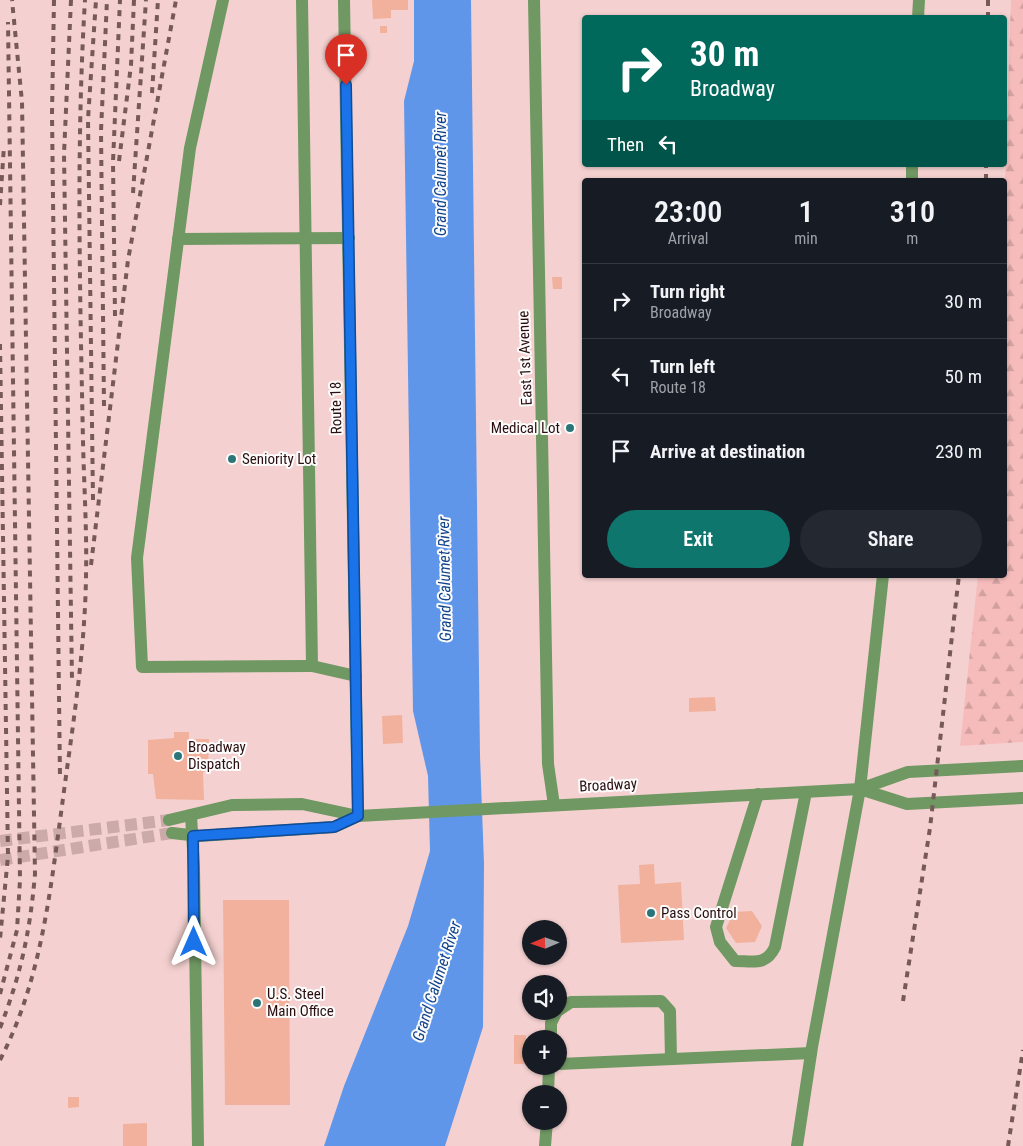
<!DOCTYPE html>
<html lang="en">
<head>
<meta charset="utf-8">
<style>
	:root { --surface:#171b24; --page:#242831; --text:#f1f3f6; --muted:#9ea1a6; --line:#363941; --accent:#0f766e }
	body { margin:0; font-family:"Roboto Condensed",sans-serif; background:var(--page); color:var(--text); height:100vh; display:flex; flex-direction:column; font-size:19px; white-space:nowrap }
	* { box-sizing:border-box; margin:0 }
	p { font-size:16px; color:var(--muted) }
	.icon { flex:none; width:28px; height:28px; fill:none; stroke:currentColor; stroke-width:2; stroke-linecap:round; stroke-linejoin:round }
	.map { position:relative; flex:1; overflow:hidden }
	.sheet { position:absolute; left:582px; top:178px; width:425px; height:400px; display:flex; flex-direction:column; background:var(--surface); border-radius:5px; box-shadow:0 1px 4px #0004 }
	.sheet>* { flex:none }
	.top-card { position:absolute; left:582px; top:15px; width:425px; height:152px; border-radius:5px; box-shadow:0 1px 4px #0004; background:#00695c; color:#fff; overflow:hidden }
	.needle { width:32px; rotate:268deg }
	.controls { position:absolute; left:522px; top:920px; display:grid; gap:10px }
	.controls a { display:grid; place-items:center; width:45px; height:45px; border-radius:50%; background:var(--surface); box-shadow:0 1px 4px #0004; font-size:25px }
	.pin { position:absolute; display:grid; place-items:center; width:42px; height:42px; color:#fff; margin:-51px -21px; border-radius:50% 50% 50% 0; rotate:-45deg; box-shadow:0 0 5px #0007 }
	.pin .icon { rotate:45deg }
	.me { position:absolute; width:55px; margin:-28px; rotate:0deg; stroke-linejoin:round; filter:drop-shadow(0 0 4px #0008) }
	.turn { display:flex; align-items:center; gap:18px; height:105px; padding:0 25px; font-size:22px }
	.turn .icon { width:65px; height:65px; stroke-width:2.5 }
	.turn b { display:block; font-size:35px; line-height:42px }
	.then { display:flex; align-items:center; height:48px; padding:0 25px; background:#0003; gap:10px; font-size:19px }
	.eta { display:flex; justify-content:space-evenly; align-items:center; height:85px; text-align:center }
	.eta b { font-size:30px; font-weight:600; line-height:35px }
	.cta { display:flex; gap:10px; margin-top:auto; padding:10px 25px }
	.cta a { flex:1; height:58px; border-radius:30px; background:var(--accent); color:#fff; font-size:20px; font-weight:600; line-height:58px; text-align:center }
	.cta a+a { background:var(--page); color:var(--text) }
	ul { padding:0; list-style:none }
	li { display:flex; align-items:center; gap:15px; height:75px; padding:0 25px; border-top:1px solid var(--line) }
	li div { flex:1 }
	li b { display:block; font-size:19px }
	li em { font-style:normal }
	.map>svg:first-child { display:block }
	.forest { fill:url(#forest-firs) }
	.water { fill:#6096e9 }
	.building { fill:#f2b19c }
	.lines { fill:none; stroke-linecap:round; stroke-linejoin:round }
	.minor-tunnel { stroke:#ccaaa9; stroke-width:12; stroke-dasharray:12 6; stroke-linecap:butt }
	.minor { stroke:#6f9863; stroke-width:12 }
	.rail { stroke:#785959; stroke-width:4; stroke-dasharray:6 6; stroke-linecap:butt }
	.route-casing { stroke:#114b97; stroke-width:12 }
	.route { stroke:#1a73e8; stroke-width:9 }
	.poi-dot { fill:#2b7578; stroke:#fcfcfc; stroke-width:2 }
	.labels { text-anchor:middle; stroke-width:4; stroke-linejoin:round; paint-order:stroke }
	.street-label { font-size:15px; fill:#2b0e0f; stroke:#fcfcfc }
	.poi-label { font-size:15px; fill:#2b0e0f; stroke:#fcfcfc; text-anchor:start }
	.water-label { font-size:16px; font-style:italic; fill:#10438c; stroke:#fcfcfc }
</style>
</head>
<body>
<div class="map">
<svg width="1023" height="1146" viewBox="0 0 1023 1146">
	<defs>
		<pattern id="forest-firs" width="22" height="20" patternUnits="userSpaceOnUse" patternTransform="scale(1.25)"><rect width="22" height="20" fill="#f6bcbc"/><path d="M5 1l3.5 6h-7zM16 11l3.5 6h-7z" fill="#d3a0a0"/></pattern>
	</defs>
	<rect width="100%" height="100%" fill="#f4d1d0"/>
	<!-- forest -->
	<polygon class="forest" points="1011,0 1023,0 1023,742 960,746 978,575 1005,575 1005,180"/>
	<!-- water -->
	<polygon class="water" points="414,0 471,0 480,756 484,863 483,1027 445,1146 324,1146 344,1086 408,926 430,851 428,776 413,711 404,101 414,61"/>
	<!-- building -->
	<g class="building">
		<polygon points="372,0 408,0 408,10 391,10 391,18 373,19"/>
		<rect x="380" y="26" width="7" height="7"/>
		<polygon points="552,277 562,277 562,289 553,289"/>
		<polygon points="715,697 716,711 689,712 689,698"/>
		<polygon points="402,715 403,743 383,744 382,716"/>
		<polygon points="174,732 189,732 189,739 209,739 208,771 203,772 204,800 156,799 153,774 148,774 148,740 174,738"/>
		<polygon points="654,864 655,884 681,882 684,940 621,943 618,885 640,884 639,865"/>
		<polygon points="223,900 289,900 290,1105 225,1105"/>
		<polygon points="752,911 762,926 755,942 736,943 726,928 734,912"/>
		<polygon points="514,1035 526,1035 525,1064 514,1064"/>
		<polygon points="68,1097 79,1097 79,1107 68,1108"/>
		<polygon points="147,1123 147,1146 123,1146 123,1124"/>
	</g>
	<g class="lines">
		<!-- minor-tunnel -->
		<g class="minor-tunnel">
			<polyline points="0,841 169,820"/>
			<polyline points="0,860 172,833"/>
		</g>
		<!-- minor -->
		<g class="minor">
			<polyline points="223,0 190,148 137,558 142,667 312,666"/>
			<polyline points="302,0 312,666 356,676"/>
			<polyline points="344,0 358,816"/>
			<polyline points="534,0 548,764 554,805"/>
			<polyline points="918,18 919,0"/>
			<polyline points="912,180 912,165"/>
			<polyline points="178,239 349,238"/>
			<polyline points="860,789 907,804 1023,798"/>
			<path d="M758 794 716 927 720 942 735 961C754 961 766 966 775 947L806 792"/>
			<polyline points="191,815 194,868 198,1146"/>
			<polyline points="169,820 232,805 302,804 358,816 860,789 908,772 1023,766"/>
			<polyline points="172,833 199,836 334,827 358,816"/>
			<polyline points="559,1010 571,1002 661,1001 670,1011 671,1059"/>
			<polyline points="551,1039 551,1023 557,1011"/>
			<polyline points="559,1064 811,1053"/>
			<polyline points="548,1094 549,1066"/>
			<polyline points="545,1146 547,1121"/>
			<polyline points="797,1146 812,1047 860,789 883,575"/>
		</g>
		<!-- rail -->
		<g class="rail">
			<polyline points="54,0 52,114 60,778"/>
			<polyline points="71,0 64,154 72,680"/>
			<polyline points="988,18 988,0"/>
			<polyline points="152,93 158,0"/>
			<polyline points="119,161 131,65 134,0"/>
			<polyline points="986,180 986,165"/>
			<polyline points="133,193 146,0"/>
			<polyline points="0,205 4,146"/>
			<polyline points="115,316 113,162 120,0"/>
			<polyline points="0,344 8,856 0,939"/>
			<polyline points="104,406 101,131 107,0"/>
			<polyline points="93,500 88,119 96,0"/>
			<polyline points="91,565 128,260 176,0"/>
			<polyline points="0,994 17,930 20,880 8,22"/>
			<polyline points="903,1001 930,828 959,575"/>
			<path d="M0 1028C21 974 30 932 35 874L22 102 12 0"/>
			<path d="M0 1060C41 981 50 893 62 806 72 729 85 653 86 576 87 531 84 486 83 441 80 294 76 147 85 0"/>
			<polyline points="1008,1146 1023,1050"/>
		</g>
	</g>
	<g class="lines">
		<defs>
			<polyline id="route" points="194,942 193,836 334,827 358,816 346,85"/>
		</defs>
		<!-- route casing -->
		<use href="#route" class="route-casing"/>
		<!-- route -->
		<use href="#route" class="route"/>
	</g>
	<!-- markers -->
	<g class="poi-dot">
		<circle cx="570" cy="428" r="5"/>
		<circle cx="232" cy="459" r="5"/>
		<circle cx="178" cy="756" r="5"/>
		<circle cx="651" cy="913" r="5"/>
		<circle cx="257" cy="1003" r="5"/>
	</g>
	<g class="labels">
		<!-- street labels -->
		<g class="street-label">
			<text transform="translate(525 358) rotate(-92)" y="5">East 1st Avenue</text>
			<text transform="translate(336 408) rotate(-91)" y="5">Route 18</text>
			<text transform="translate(608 785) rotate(-3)" y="5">Broadway</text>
		</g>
		<!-- poi labels -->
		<g class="poi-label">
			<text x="560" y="433" text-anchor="end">Medical Lot</text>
			<text x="242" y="464">Seniority Lot</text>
			<text x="188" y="752">Broadway<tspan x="188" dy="17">Dispatch</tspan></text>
			<text x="661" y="918">Pass Control</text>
			<text x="267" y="999">U.S. Steel<tspan x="267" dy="17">Main Office</tspan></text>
		</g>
		<!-- water labels -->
		<g class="water-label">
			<text transform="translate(440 174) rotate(-90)" y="6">Grand Calumet River</text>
			<text transform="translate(444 579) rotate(-91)" y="6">Grand Calumet River</text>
			<text transform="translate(436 981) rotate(-72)" y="6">Grand Calumet River</text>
		</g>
	</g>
</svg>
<div class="controls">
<a><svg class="needle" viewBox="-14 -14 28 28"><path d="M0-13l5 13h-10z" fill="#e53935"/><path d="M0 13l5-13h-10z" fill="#9ea1a6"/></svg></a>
<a><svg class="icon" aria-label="sound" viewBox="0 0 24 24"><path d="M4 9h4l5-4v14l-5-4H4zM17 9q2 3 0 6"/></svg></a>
<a>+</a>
<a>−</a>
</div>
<div class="pin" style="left:346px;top:85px;background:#d93025"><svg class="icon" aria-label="arrive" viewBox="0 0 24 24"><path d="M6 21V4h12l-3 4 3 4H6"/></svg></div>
<svg class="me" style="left:194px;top:942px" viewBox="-20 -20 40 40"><path d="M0-17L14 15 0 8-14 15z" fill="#1a73e8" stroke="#fff" stroke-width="4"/></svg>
<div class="top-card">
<div class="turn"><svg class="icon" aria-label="right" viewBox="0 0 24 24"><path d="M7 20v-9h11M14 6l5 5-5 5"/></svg><div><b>30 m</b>Broadway</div></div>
<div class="then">Then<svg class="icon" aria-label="left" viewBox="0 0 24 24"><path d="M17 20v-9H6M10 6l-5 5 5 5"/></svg></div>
</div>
<section class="sheet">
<div class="eta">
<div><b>23:00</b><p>Arrival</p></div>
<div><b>1</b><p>min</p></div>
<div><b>310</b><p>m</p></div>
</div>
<ul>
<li><svg class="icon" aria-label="right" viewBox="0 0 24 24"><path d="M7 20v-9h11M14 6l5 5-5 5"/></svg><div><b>Turn right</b><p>Broadway</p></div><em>30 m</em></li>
<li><svg class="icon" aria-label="left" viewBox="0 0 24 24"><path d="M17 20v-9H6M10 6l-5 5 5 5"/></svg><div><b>Turn left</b><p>Route 18</p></div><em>50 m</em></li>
<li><svg class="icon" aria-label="arrive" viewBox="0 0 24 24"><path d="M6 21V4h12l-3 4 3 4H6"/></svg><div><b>Arrive at destination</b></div><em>230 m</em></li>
</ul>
<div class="cta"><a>Exit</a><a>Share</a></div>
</section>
</div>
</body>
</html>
